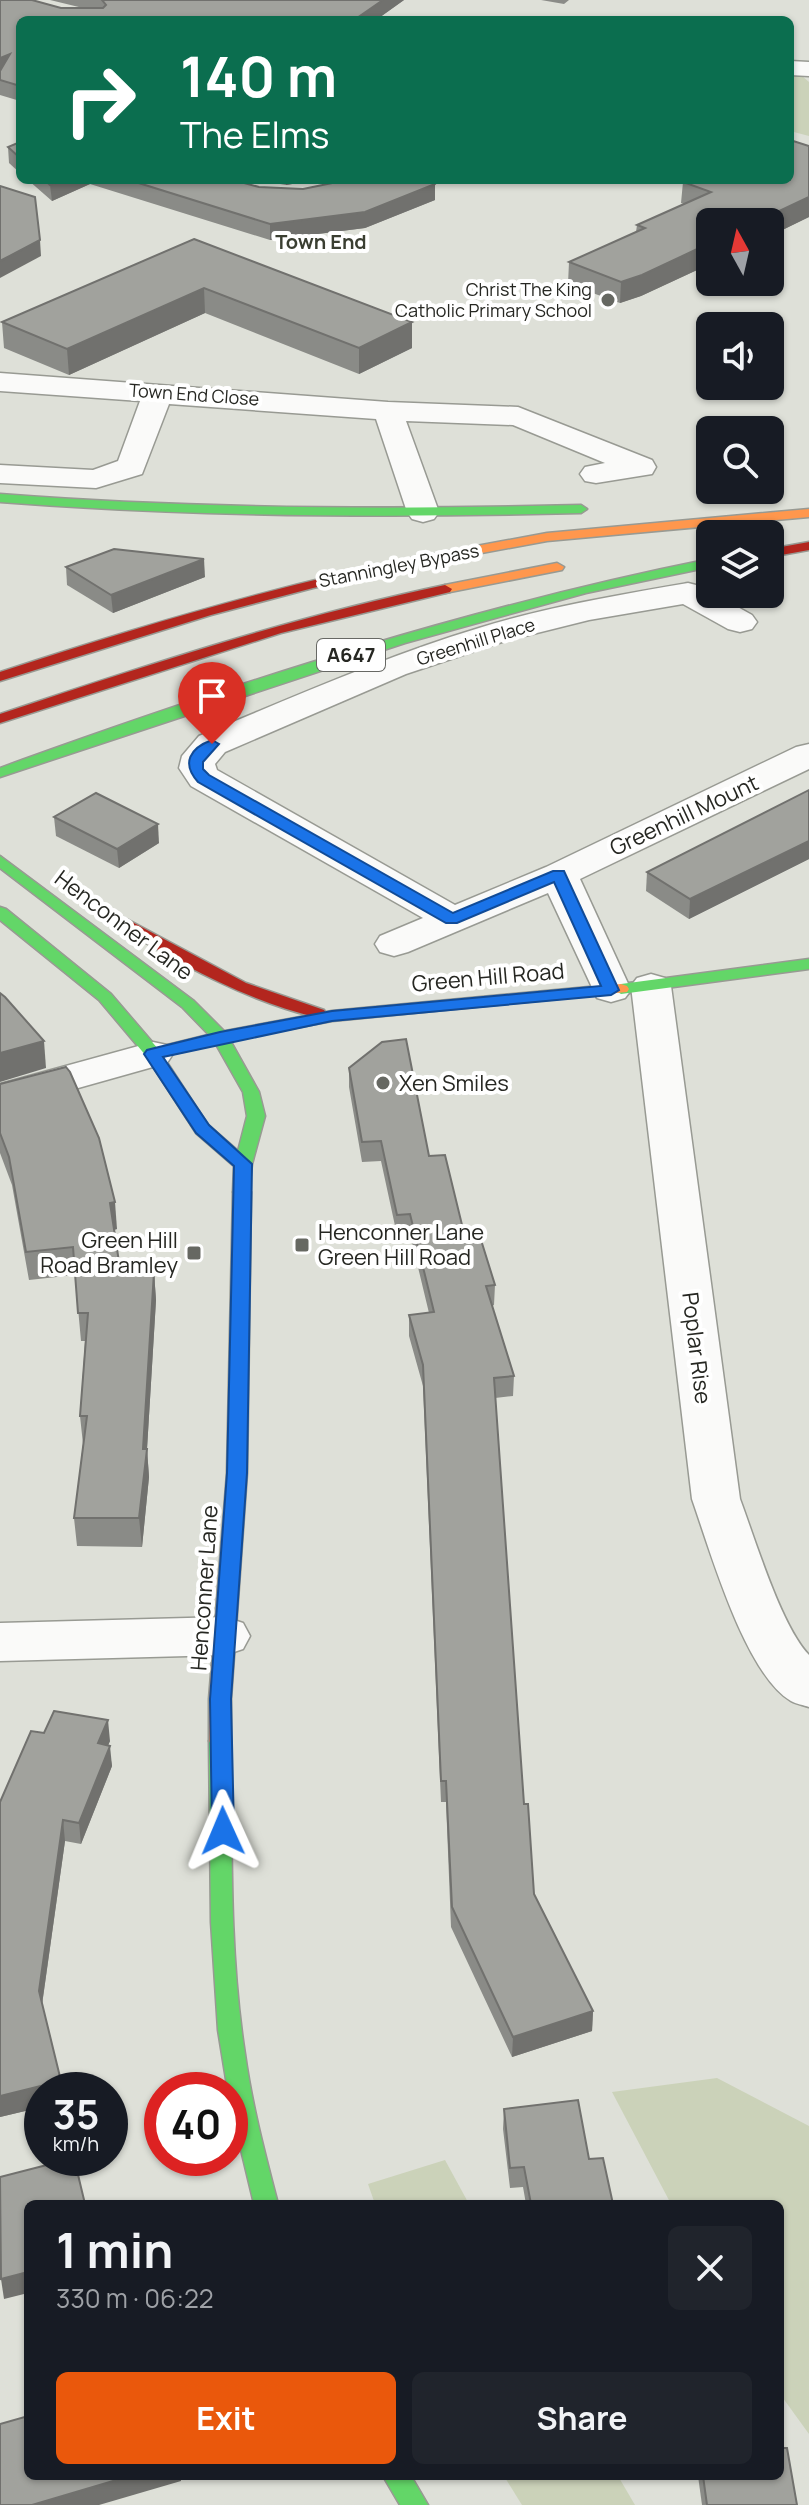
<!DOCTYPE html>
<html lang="en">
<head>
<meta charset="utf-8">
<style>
	:root { --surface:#171b24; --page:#20242c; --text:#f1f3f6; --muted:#9ea1a6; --accent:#ea580c }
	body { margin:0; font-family:Manrope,sans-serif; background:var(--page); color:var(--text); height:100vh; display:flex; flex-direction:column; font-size:30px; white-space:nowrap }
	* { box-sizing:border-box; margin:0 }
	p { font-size:26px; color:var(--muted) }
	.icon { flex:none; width:44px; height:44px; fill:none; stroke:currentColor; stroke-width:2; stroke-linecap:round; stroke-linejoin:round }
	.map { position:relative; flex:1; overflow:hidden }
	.panel { position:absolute; left:24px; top:2200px; width:760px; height:280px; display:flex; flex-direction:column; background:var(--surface); border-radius:12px; box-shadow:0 2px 6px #0004 }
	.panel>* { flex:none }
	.banner { position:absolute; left:16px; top:16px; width:778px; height:168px; border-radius:12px; box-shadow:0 2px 6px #0004; background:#0b6e4f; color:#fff; overflow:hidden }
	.needle { width:52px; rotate:352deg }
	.buttons { position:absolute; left:696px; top:208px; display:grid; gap:16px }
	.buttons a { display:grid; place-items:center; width:88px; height:88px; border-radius:12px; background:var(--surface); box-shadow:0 2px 6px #0004; font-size:40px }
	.speed { position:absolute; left:24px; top:2072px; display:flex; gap:16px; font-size:40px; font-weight:700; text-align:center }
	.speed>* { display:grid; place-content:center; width:104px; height:104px; border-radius:50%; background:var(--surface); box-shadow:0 2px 6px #0004; line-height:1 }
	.speed small { font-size:20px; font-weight:400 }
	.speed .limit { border:12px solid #d22; background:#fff; color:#111 }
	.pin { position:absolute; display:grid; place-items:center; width:68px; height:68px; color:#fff; margin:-82px -34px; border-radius:50% 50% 50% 0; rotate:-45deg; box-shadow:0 0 8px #0007 }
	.pin .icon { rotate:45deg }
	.me { position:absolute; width:88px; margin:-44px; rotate:359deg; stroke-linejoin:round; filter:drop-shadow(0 0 6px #0008) }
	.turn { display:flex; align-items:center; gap:28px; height:168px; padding:0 32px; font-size:36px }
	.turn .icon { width:104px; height:104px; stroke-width:2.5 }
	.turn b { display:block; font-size:56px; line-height:68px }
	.round { display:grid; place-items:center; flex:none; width:84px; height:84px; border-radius:12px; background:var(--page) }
	.summary { display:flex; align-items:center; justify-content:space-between; height:136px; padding:0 32px }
	h1 { font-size:48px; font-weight:700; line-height:60px }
	.primary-button { display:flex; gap:16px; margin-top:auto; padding:16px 32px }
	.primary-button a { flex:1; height:92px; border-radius:12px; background:var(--accent); color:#fff; font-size:32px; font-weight:700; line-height:92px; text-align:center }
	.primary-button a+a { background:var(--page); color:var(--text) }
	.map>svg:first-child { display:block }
	.green { fill:#cbd2b9 }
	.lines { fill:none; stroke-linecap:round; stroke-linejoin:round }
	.street-casing { stroke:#989a93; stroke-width:3 }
	.fast-casing { stroke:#989a93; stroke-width:3 }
	.slow-casing { stroke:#989a93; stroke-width:3 }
	.jam-casing { stroke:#989a93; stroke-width:3 }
	.street { fill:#fafaf9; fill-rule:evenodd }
	.fast { fill:#63d668; fill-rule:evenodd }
	.slow { fill:#ff974d; fill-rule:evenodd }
	.jam { fill:#b3261e; fill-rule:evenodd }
	.wall { fill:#8a8b87 }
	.shaded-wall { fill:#71716e }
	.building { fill:#a1a29d; stroke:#71716e; stroke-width:2 }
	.route { fill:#1a73e8; stroke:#114b97; stroke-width:2 }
	.poi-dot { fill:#666862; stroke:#fff; stroke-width:3 }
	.labels { text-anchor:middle; stroke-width:8; stroke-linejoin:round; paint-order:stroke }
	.far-poi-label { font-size:18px; fill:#262722; stroke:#fff; text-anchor:end }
	.far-street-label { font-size:18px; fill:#262722; stroke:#fff }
	.far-neighbourhood-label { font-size:20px; font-weight:bold; fill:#3a3e31; stroke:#fff }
	.shield { fill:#fff; stroke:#676864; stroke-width:2 }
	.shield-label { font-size:20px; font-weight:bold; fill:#262722 }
	.street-label { font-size:22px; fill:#262722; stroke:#fff }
	.poi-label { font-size:22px; fill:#262722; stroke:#fff; text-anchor:start }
</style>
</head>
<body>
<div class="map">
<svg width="809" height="2505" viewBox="0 0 809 2505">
	<rect width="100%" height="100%" fill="#dee0d8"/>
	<!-- green -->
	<g class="green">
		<polygon points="790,74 802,76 809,82 809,136 790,131"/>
		<polygon points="717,2078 809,2126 809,2434 780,2394 780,2204 671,2204 612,2092"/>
		<polygon points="445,2160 469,2204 375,2204 368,2184"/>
		<polygon points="504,2476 618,2476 635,2505 522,2505"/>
	</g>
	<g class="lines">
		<defs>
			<g id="street">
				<polygon points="790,61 809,62 809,76 790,75"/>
				<polygon points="0,373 388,402 518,407 652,460 656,467 652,474 596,483 585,481 580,474 585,467 605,463 513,425 406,421 439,512 434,519 423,522 412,519 407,512 376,419 169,404 142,474 96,488 0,483 0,465 93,470 118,461 140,401 0,391"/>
				<path d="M688 583 700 586 752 615 757 622 752 629 740 632 728 629 683 604 589 620 505 641 406 674 225 752 215 764 217 770 455 905 546 867 796 747 809 744V769L580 879 631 990 625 998 611 1002 597 998 548 893 408 952 394 956 380 952 375 944 380 936 423 918 191 786 179 768 182 756 199 736C292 698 383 657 479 628 547 607 618 595 688 583Z"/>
				<path d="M651 974 665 978 671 986 740 1499C755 1539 781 1626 809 1655V1707C804 1705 796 1704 791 1701 745 1674 710 1550 692 1499L631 986 637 978Z"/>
				<polygon points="153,1042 167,1045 173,1054 167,1063 0,1110 0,1084"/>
				<polygon points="225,1617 243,1623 250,1636 243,1649 225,1655 0,1661 0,1623"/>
			</g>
			<g id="fast">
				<path d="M0 494C194 509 387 510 581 505L587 509 581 513C387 518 194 517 0 502Z"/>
				<path d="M710 559V567L586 593 405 643 0 777V768L22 760C247 679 476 606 710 559Z"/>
				<polygon points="0,856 194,1001 226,1033 259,1092 265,1116 252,1164 248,1196 236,1196 233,1192 234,1166 196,1133 147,1057 99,1000 0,920 0,907 6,909 111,994 159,1050 208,1125 238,1151 247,1116 243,1092 213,1039 182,1007 0,868"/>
				<polygon points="809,959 809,969 621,994 613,989 621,984"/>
				<path d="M220 1733 228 1735 231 1741C232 1845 229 1951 245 2054 252 2105 265 2154 278 2204H254L230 2104 218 2030 211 1922 209 1741 212 1735Z"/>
				<polygon points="383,2476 411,2476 428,2505 400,2505"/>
			</g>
			<g id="slow">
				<polygon points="809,509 809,517 547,541 417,565 410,561 417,557 547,533"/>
				<polygon points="557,563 564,567 562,570 445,593 438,589 445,585"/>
				<polygon points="621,984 627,986 629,989 627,992 332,1021 220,1042 153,1059 145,1054 147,1050 220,1032 332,1011"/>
				<polygon points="242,1186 251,1192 247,1473 231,1699 231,1741 228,1747 220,1749 212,1747 209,1741 209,1699 227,1473 233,1192"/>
			</g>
			<g id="jam">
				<polygon points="809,542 809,550 770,557 770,549"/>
				<path d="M417 557 424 561 422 564 313 588 211 615 0 681V672C137 627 275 586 417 557Z"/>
				<path d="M445 585 452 589 450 592 281 633 0 723V714C147 665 293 617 445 585Z"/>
				<path d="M121 916 246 983 324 1010 326 1013 318 1018C245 1000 179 964 115 924L113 921Z"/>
			</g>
		</defs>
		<!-- street casing -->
		<use href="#street" class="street-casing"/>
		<!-- fast casing -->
		<use href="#fast" class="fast-casing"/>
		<!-- slow casing -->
		<use href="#slow" class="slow-casing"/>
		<!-- jam casing -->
		<use href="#jam" class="jam-casing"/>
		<!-- street -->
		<use href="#street" class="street"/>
		<!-- fast -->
		<use href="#fast" class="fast"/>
		<!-- slow -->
		<use href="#slow" class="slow"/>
		<!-- jam -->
		<use href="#jam" class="jam"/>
	</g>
	<!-- wall -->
	<g class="wall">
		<polygon points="0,0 61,8 83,8 50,0 404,0 376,20 20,20 20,101 0,95"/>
		<polygon points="541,0 569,0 564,4"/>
		<polygon points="20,142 20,173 9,163 8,147"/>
		<polygon points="809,146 809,217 770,236 710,222 710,264 641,296 620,303 568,284 569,262 636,232 637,225 684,204 681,203 683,182"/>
		<polygon points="28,180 233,180 259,187 303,189 435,184 435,200 365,228 270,240 90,184 52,201"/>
		<polygon points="257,180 317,180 286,185"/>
		<polygon points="194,239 412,322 412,348 359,374 205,313 69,375 4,348 2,322"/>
		<polygon points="66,567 205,577 113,613 67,585"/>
		<polygon points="809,790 809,859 689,919 646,891 647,872"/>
		<polygon points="54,817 159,843 119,868 56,836"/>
		<polygon points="349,1068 429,1156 463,1229 495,1285 494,1305 492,1306 514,1376 513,1396 495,1398 524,1804 534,1894 593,2011 592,2031 512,2057 451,1927 446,1802 441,1802 423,1386 409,1336 409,1315 429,1313 410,1234 397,1235 381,1161 362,1162 349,1087"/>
		<polygon points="0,1084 117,1229 114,1230 121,1275 154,1272 156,1300 147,1449 149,1477 142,1547 77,1546 74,1518 83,1444 80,1416 85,1341 81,1341 75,1275 29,1280 12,1185 0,1153"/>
		<polygon points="44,1733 110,1741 108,1745 112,1766 81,1844 65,1841 42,2005 42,2107 0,2117 0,1802"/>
		<polygon points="504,2109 589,2159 613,2204 526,2204 523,2187 510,2188 503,2129"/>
		<polygon points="698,2476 780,2476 797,2505 702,2505"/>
	</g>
	<!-- shaded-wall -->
	<g class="shaded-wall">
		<polygon points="383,0 404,0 376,20 354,20"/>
		<polygon points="10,54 0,74 0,58"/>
		<polygon points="62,180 90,180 90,184 52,201 50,185"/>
		<polygon points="286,180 317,180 286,185"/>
		<polygon points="435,184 435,200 365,228 270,240 270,224"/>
		<polygon points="809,197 809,217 770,236 770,222 756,222"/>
		<polygon points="40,240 41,256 0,278 0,261"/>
		<polygon points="710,243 710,264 641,296 620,303 621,282"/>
		<polygon points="204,288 205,313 69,375 67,349"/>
		<polygon points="412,322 412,348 359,374 359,348"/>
		<polygon points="204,559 205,577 113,613 111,595"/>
		<polygon points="158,824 159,843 119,868 117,849"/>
		<polygon points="809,841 809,859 689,919 690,899"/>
		<polygon points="44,1041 46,1068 0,1082 0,1053"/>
		<polygon points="115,1202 117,1229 113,1230 110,1203"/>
		<polygon points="154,1272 156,1300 147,1449 149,1477 142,1547 139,1518"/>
		<polygon points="108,1720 110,1741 100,1764 98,1743"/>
		<polygon points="110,1746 112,1766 81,1844 79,1823"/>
		<polygon points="63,1820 65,1841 41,2011 39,1991"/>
		<polygon points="593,2011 592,2031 512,2057 513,2037"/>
		<polygon points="61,2081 62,2090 42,2090 42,2107 0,2117 0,2096"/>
		<polygon points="28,2272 28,2293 4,2299 1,2279"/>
		<polygon points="130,2476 181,2476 181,2481 99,2505 32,2505"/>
	</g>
	<!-- building -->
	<g class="building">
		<polygon points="0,0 32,0 61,8 103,8 106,5 102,0 383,0 354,20 20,20 20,86 0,80 0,71 10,54 0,58"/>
		<polygon points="790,140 809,146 809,197 756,222 710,222 710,243 642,275 621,282 569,262 645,228 637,225 711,192 683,182 686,180 790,180"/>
		<polygon points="20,142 20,158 8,147"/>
		<polygon points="45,180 62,180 50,185"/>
		<polygon points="129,180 233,180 259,187 303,189 347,180 434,180 435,184 365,212 270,224"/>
		<polygon points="0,186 35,197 40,240 0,261"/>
		<polygon points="194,239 412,322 359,348 204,288 67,349 2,322"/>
		<polygon points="114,549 204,559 111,595 66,567"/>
		<polygon points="809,790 809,841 690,899 647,872"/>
		<polygon points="96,793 158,824 117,849 54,817"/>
		<polygon points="0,993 5,997 44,1041 0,1053"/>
		<polygon points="406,1039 429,1156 445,1155 463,1229 477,1227 495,1285 486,1286 514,1376 494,1378 524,1804 528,1804 534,1894 593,2011 513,2037 452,1907 446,1781 441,1781 423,1365 409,1315 434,1312 410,1214 397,1215 381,1141 362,1142 349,1068 382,1042"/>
		<polygon points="66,1067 70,1072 99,1138 115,1202 110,1203 121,1275 154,1272 143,1449 147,1449 139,1518 74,1518 87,1416 80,1416 88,1313 78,1313 73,1247 26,1252 9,1157 0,1133 0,1084"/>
		<polygon points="54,1711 108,1720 98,1743 110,1746 79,1823 63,1820 39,1991 61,2081 0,2096 0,1802 31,1731 44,1733"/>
		<polygon points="578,2100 589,2159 603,2158 613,2204 531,2204 524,2167 510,2168 504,2109"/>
		<polygon points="74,2158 85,2204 28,2204 28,2272 1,2279 0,2177"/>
		<polygon points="28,2416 28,2476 130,2476 32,2505 0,2505 0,2424"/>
		<polygon points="780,2448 787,2448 797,2505 707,2505 703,2476 780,2476"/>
	</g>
	<!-- route -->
	<path class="route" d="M212 740 219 744 203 762V769L209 775 453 913 553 871H564L619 990 611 995 332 1021 163 1057 209 1125 252 1164 247 1473 231 1699 234 1831 231 1837 223 1840 215 1837 212 1831 210 1699 227 1473 234 1166 196 1133 144 1054 147 1050 220 1032 332 1011 601 986 554 882 457 923H446L198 782C181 763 190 748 212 740Z"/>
	<!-- markers -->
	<g class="poi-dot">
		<circle cx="608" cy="300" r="8"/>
		<circle cx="383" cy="1083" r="8"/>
		<rect x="294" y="1237" width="16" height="16" rx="4"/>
		<rect x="186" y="1245" width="16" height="16" rx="4"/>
	</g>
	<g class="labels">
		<!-- far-poi labels -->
		<g class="far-poi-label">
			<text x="592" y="296">Christ The King<tspan x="592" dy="21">Catholic Primary School</tspan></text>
		</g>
		<!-- far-street labels -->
		<g class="far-street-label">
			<text transform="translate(194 395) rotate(4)" y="6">Town End Close</text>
			<text transform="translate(399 566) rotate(-11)" y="6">Stanningley Bypass</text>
			<text transform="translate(476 642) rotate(-17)" y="6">Greenhill Place</text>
		</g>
		<!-- far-neighbourhood labels -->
		<g class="far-neighbourhood-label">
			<text x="321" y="249">Town End</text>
		</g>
		<!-- shield labels -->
		<rect class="shield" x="317" y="639" width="68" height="32" rx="6"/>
		<g class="shield-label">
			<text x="351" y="662">A647</text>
		</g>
		<!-- street labels -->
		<g class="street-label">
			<text transform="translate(684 815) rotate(-25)" y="8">Greenhill Mount</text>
			<text transform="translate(124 925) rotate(37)" y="8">Henconner Lane</text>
			<text transform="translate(488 977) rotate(-5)" y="8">Green Hill Road</text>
			<text transform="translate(697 1348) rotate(83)" y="8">Poplar Rise</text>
			<text transform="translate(204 1588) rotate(-86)" y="8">Henconner Lane</text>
		</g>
		<!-- poi labels -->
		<g class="poi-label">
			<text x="399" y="1091">Xen Smiles</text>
			<text x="318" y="1240">Henconner Lane<tspan x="318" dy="25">Green Hill Road</tspan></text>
			<text x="178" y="1248" text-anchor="end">Green Hill<tspan x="178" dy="25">Road Bramley</tspan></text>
		</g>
	</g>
</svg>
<div class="buttons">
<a><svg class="needle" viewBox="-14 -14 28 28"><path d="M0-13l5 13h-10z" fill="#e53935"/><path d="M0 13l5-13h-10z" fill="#9ea1a6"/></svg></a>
<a><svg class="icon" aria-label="sound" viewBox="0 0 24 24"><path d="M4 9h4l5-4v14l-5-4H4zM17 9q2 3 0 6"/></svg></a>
<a><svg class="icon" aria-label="search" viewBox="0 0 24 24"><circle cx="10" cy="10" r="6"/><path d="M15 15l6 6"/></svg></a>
<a><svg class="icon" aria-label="layers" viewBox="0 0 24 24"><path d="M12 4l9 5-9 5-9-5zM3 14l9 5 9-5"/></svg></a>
</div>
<div class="speed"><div>35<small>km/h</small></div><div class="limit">40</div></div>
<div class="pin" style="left:212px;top:744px;background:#d93025"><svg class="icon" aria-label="arrive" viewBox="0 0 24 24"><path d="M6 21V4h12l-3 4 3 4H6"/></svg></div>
<svg class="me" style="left:223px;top:1831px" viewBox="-20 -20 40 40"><path d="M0-17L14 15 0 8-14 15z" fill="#1a73e8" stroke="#fff" stroke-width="4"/></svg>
<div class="banner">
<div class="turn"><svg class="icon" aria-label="right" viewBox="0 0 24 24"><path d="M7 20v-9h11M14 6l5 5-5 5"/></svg><div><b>140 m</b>The Elms</div></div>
</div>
<section class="panel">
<div class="summary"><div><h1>1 min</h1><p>330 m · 06:22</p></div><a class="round"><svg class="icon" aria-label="close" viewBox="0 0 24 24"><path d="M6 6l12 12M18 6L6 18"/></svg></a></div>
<div class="primary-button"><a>Exit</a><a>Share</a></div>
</section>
</div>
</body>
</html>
